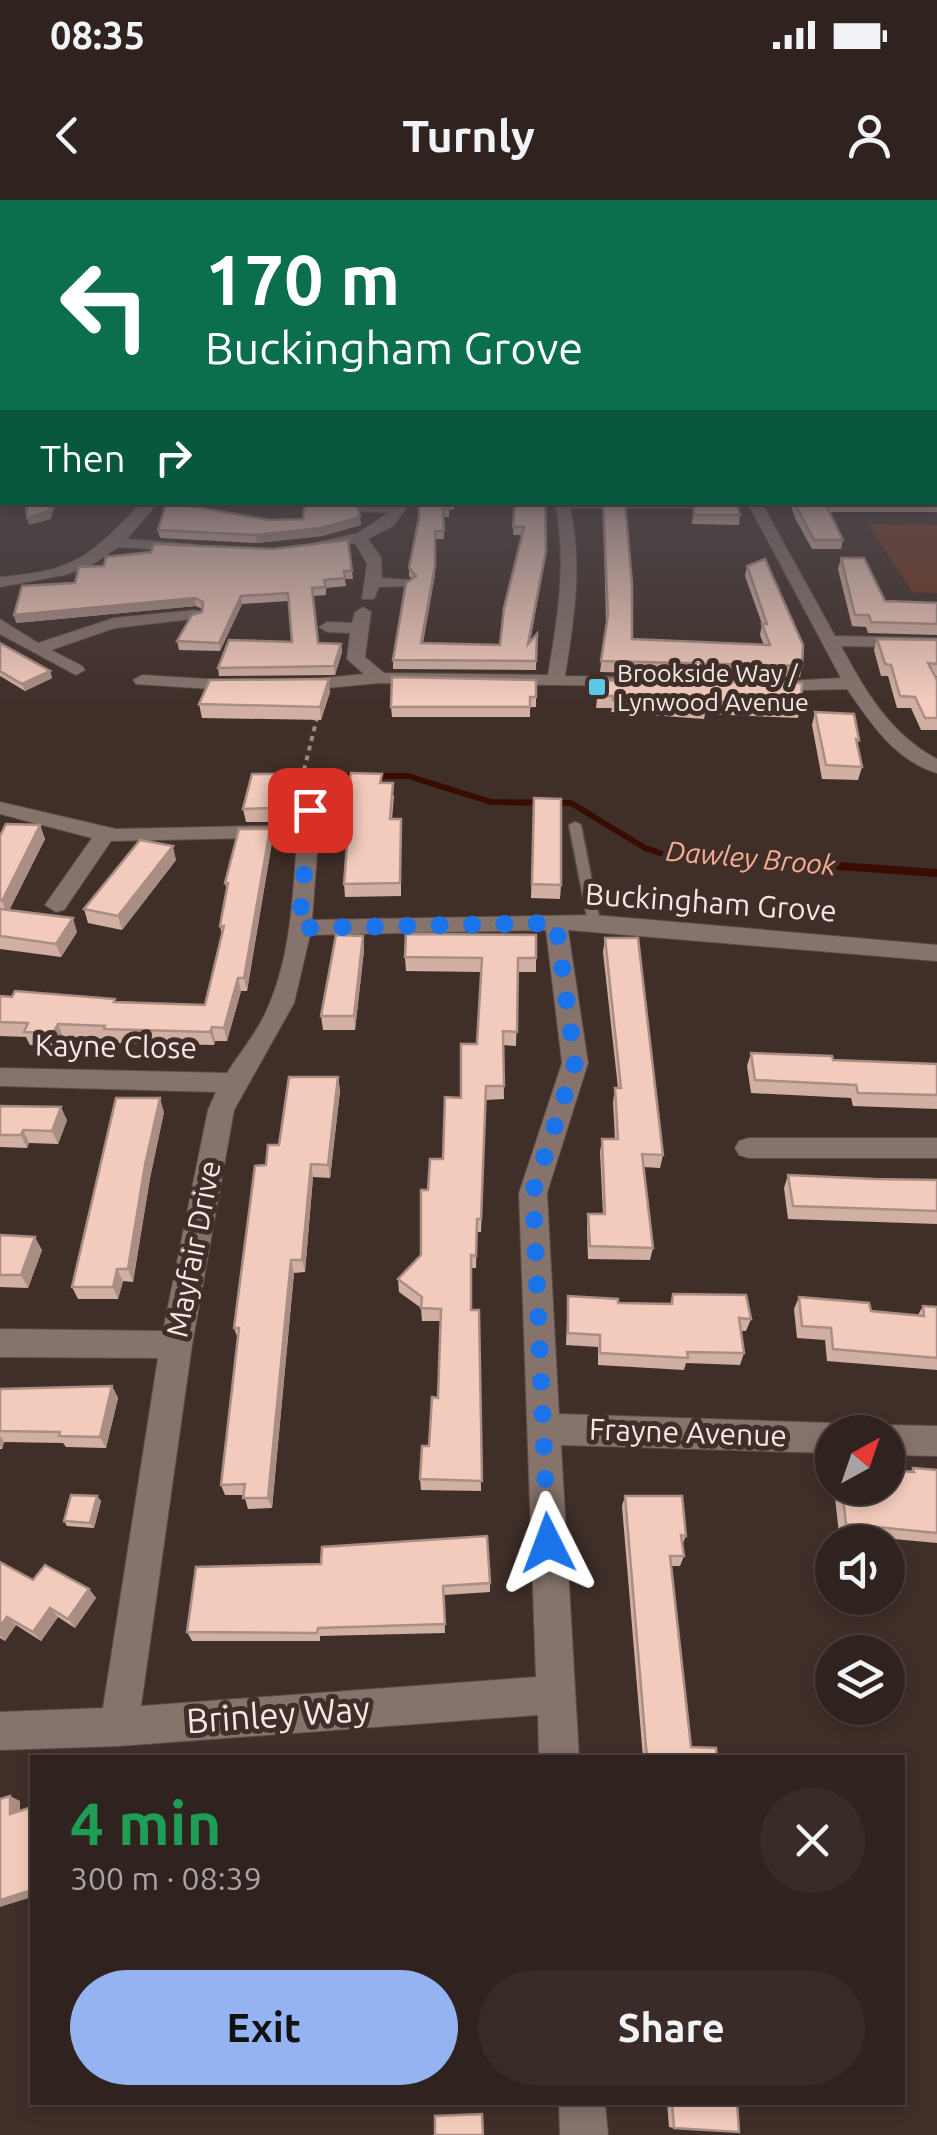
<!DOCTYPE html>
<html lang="en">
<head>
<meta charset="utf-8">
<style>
	:root { --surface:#30231f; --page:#382b28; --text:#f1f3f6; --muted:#a8a4a4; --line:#4b403d; --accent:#95b2f1 }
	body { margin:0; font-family:Ubuntu,sans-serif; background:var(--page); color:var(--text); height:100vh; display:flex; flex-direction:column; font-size:38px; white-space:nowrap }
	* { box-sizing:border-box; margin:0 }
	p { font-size:32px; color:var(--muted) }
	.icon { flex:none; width:55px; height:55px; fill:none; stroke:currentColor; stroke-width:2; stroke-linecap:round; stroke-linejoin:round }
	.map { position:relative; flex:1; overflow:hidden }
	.drawer { position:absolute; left:30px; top:1555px; width:875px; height:350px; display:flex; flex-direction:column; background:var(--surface); border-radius:0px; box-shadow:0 5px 15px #0003,0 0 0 2px var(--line) }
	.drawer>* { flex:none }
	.top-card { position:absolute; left:0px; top:0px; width:938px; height:305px; box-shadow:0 5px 15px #0003,0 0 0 2px var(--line); background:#0b6e4f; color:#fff; overflow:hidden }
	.needle { width:65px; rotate:40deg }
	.controls { position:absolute; left:815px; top:1215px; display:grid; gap:20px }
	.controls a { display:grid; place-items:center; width:90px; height:90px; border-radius:50%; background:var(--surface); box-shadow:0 5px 15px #0003,0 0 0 2px var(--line); font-size:50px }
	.pin { position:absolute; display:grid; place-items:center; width:85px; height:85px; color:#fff; margin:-42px; border-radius:20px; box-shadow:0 5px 15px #0006 }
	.me { position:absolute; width:110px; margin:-55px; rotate:357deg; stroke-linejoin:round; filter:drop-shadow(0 0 8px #0008) }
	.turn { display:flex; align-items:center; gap:35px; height:210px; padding:0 40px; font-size:45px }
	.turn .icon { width:130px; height:130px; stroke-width:2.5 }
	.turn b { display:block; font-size:70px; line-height:85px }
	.then { display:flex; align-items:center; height:95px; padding:0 40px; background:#0003; gap:20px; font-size:38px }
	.round { display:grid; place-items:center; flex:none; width:105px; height:105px; border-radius:52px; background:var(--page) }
	.overview { display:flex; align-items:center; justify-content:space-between; height:170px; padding:0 40px }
	h1 { font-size:60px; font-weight:600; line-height:75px; color:#1e9e55 }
	.primary-button { display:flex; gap:20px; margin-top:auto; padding:20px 40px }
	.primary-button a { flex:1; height:115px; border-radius:60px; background:var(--accent); color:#111; font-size:40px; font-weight:600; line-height:115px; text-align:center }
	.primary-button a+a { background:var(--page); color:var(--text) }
	.status { display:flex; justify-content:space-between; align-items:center; height:70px; padding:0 50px; background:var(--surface); direction:ltr }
	.status svg { height:28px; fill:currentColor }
	header { display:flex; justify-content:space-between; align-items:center; height:130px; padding:0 40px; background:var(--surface); font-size:45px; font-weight:600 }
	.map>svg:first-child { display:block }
	.green { fill:#6e3721 }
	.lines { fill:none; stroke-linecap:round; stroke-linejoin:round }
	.stream-far1 { stroke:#380c00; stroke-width:6 }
	.stream { stroke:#380c00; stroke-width:8 }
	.service-casing { stroke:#5c4d48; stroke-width:3 }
	.minor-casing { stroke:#5c4d48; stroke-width:2 }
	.path { stroke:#998a85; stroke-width:4; stroke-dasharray:5 5; stroke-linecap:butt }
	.service { fill:#86736c; fill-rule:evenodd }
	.minor { fill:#86736c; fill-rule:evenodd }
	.wall { fill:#d1afa2 }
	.shaded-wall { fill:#aa8e84 }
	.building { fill:#f3cbbc; stroke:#aa8e84; stroke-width:2.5 }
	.route { stroke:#1a73e8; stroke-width:18; stroke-dasharray:0 32.4 }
	.poi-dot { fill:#5dc7e8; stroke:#402f29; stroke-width:4 }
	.labels { text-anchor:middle; stroke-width:10; stroke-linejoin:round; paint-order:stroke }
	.far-poi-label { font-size:25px; fill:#f4e8e4; stroke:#402f29; text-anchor:start }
	.far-water-label { font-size:28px; font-style:italic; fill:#f6ad92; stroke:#402f29 }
	.street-label { font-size:30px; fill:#f4e8e4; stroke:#402f29 }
	.near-street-label { font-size:35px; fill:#f4e8e4; stroke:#402f29 }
</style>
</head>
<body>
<div class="status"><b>08:35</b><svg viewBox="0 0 49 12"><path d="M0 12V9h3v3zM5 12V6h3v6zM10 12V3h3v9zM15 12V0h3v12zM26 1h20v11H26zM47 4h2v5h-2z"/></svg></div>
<header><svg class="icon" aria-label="back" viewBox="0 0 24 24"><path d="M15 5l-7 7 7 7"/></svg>Turnly<svg class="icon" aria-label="person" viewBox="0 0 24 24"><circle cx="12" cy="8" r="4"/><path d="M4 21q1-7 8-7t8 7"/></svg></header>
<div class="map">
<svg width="937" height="1935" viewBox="0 0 937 1935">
	<rect width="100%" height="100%" fill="#402f29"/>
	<!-- green -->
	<polygon class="green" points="868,324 937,325 937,393 912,392"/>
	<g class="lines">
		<!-- stream-far1 -->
		<polyline class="stream-far1" points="280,576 408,576 491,602 571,603 645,648 663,654 847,667"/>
		<!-- stream -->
		<polyline class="stream" points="811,664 937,673"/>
		<defs>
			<g id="service">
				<polygon points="0,234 2,234 2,238 0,239"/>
				<polygon points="575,622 581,625 600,722 594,726 588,722 569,625"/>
			</g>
			<g id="minor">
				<polygon points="2,260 2,269 0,270 0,261"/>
				<path d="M142 302H158L127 339 191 344 196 346V352L119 347 93 364 65 375 0 387V377C77 371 91 355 142 302Z"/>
				<polygon points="405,302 406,309 393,326 368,339 381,357 382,378 411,380 411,386 379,387 374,399 362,399 367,364 355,343 309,350 302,346 358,333 388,313 359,311 359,305"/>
				<path d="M555 302 735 304 728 308H570C583 365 574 419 565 476L636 477 645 482 642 486 380 483 294 491 285 486 294 481 364 474 347 459 350 433 327 432 319 427 327 422 352 423 355 412 363 407 371 412 365 457 384 473 548 475C558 416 567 362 555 302Z"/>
				<path d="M747 302H761L835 436 937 438V448L841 446C865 491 891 535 937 559V573C894 560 871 523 847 489L762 491 759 487 768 482 841 478Z"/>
				<polygon points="195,410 201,412 201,418 115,428 51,450 82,466 85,470 76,475 0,434 0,419 38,443 114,418"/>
				<polygon points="142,475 241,481 250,486 241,491 136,484 133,480"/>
				<path d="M312 582 322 588 312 720 594 715 937 745V761L568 730 588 863 547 993 559 1214 832 1223 844 1227 846 1232H832V1253L561 1245 579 1558H539L538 1515 119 1546 0 1550V1512L103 1508 158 1158 0 1157V1129L163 1131 208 910 216 892 0 886V868L227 873C239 854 255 835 265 814 291 759 293 697 297 637L111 641 64 710 56 712 45 705 92 638 0 614V602L116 629 298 625 302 588ZM546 730 562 863 519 993 536 1477 141 1506 192 1145 234 910 294 803 310 735Z"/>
				<polygon points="749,938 937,938 937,958 749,958 739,955 735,948 739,941"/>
				<polygon points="888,1225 937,1226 937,1256 888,1255 888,1232 875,1232"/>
				<polygon points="559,1902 605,1902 608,1935 560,1935"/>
			</g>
		</defs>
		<!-- service casing -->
		<use href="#service" class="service-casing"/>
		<!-- minor casing -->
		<use href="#minor" class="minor-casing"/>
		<!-- path -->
		<polyline class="path" points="304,570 317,518"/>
		<!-- service -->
		<use href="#service" class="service"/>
		<!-- minor -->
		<use href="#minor" class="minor"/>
	</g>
	<!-- wall -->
	<g class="wall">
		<polygon points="937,274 937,312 829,312 843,340 841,349 812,349 795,318 790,302 935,302"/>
		<polygon points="166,302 200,302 189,305 269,320 303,319 357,304 361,325 322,336 257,343 160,338 158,330"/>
		<polygon points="419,302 454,302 454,309 449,310 449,317 443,317 444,339 435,339 435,375 423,443 500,445 522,335 513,335 515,302 546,351 530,442 537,434 536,470 393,469 393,460 412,379 409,376 409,368 419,318"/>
		<polygon points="603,302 632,439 764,445 760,435 762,424 745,376 747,366 802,466 800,477 600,472 606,422"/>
		<polygon points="694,302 740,315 739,325 692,324"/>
		<polygon points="348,340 353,379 345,379 346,386 326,388 326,395 313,396 318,443 341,444 342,452 335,475 219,476 218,468 292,442 288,401 242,404 220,451 179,450 177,441 202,412 202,409 196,406 16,423 75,383 104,366 151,352 273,349"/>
		<polygon points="841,358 885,401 937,403 937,435 868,433 866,427 852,426 838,369"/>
		<polygon points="877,439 937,440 937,476 935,476 937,480 937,530 921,530 911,508 897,508 888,476 881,476 874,450"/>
		<polygon points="0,443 50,471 52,478 25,491 0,476"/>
		<polygon points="536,480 536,507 530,507 530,517 392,517 391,507"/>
		<polygon points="599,480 801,505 798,518 705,514 704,519 611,512 612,508 596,508"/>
		<polygon points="330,492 321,520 202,518 199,504"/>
		<polygon points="815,512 859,540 857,546 862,567 858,580 822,579 812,525"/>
		<polygon points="382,583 394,596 392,619 401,619 401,696 345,697 344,684 349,619 347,619 345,606"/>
		<polygon points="279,588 273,622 246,622 243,609"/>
		<polygon points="534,598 561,685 560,699 531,698"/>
		<polygon points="40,625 45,639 9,710 77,732 61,757 0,749 0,636"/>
		<polygon points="270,629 272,642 247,791 241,791 227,841 215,841 214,845 108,843 107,839 63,837 59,847 30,845 26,837 0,836 0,796 205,805 222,734 220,726 227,691 225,683"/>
		<polygon points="176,660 122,730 88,723 84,709"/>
		<polygon points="363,736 364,750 355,830 323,830 321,816"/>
		<polygon points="605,738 663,955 660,968 643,967 653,1048 650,1060 588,1059 587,1027 588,1014 603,1014 600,952 602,939 615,939 613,902 615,888 618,888 603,752"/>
		<polygon points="405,757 536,758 536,772 518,772 516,846 503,845 504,899 486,900 481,1032 477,1032 476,1068 471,1068 471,1110 479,1110 481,1291 421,1290 420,1279 429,1246 438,1198 441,1121 422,1121 421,1108 399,1092 398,1079 421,1055 428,990 443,959 477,844 481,772 406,771"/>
		<polygon points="751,853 833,860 937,864 937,909 853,906 851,898 751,893 747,866"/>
		<polygon points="338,877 340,891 330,978 313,977 305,1072 294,1073 272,1308 248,1309 244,1295 225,1295 221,1285 238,1139 234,1128 266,965 279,945"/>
		<polygon points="0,906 67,920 58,944 29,943 27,948 0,947"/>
		<polygon points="164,912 150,978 133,1082 123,1081 118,1099 78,1099 72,1087"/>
		<polygon points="788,975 875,979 937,980 937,1024 788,1019 784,988"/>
		<polygon points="0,1035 42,1050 28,1088 0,1087"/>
		<polygon points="673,1094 751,1119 746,1131 741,1131 744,1153 740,1165 686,1163 684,1170 598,1165 598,1147 566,1145 568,1096 618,1103 670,1104"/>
		<polygon points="799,1097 871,1111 918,1115 923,1106 937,1107 937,1170 827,1161 825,1140 797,1138 794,1109"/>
		<polygon points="112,1186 118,1198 106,1248 66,1247 63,1243 4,1242 2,1249 0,1249 0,1189"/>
		<polygon points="913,1268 937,1270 937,1343 839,1334 834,1288 888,1288 910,1272"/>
		<polygon points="97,1296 101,1301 94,1328 67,1326 64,1321"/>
		<polygon points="625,1296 686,1336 682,1345 684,1356 680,1366 671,1366 691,1547 717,1558 643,1558 622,1306"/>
		<polygon points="0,1362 33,1380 89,1389 96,1398 75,1428 58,1417 41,1441 16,1425 5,1441 0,1438"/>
		<polygon points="196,1367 490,1383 490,1392 444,1395 445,1433 320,1436 320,1441 192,1441 187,1432"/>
		<polygon points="667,1902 737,1902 674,1928 669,1927"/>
	</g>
	<!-- shaded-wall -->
	<g class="shaded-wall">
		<polygon points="52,302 56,302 51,319 29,325 27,318"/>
		<polygon points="360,317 361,325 322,336 257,343 256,335"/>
		<polygon points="546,351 545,360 528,453 528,444"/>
		<polygon points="435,366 435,375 421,451 421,443"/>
		<polygon points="241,396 242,404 220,451 219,443"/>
		<polygon points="195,398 196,406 16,423 14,415"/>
		<polygon points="341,444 342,452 335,475 334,466"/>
		<polygon points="50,471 52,478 25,491 22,484"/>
		<polygon points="329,479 330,492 321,520 320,507"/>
		<polygon points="277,574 279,588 273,622 271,608"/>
		<polygon points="40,625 45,639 7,715 2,701"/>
		<polygon points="270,629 272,642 247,791 244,778"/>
		<polygon points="173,646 176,660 122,730 118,716"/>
		<polygon points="73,718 77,732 61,757 56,744"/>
		<polygon points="363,736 364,750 355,830 354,816"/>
		<polygon points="238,778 241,791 227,841 224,828"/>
		<polygon points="58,824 63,837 59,847 53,833"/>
		<polygon points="212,827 215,841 214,845 210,832"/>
		<polygon points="338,877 340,891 330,978 328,965"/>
		<polygon points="160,898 164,912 150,978 133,1082 128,1069 145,965"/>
		<polygon points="61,907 67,920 58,944 52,931"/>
		<polygon points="23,930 29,943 27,948 21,935"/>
		<polygon points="311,964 313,977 305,1072 302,1060"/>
		<polygon points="35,1037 42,1050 28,1088 21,1075"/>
		<polygon points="291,1060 294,1073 272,1308 268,1298"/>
		<polygon points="117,1069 123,1081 118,1099 113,1087"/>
		<polygon points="112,1186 118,1198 106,1248 100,1237"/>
		<polygon points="0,1236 4,1242 2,1249 0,1246"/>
		<polygon points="97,1296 101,1301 94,1328 90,1323"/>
		<polygon points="89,1389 96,1398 75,1428 68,1419"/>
		<polygon points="50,1408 58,1417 41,1441 33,1432"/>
		<polygon points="7,1417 16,1425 5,1441 0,1436 0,1426"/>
		<polygon points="10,1596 20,1601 20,1619 10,1614"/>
		<polygon points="32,1690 32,1697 0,1707 0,1700"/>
	</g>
	<!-- building -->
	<g class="building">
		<polygon points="935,232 937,232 937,261 935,262"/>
		<polygon points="935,274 937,274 937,304 825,303 843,340 814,340 794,302 935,302"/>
		<polygon points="26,302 52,302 49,311 27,318"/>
		<polygon points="167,302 269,320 303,319 305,302 356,302 360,317 321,328 256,335 158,330"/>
		<polygon points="419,302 449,302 449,309 443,309 444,331 435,331 435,366 421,443 500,445 504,408 524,327 513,327 515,302 545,302 546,351 528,444 537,434 536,461 393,460 406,383 416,376 409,368 419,318"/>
		<polygon points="603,302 625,302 632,383 632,439 770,445 762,424 767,424 747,366 765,359 803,445 802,466 601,461 608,415"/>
		<polygon points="694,302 736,302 740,315 694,315"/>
		<polygon points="348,340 352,371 344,371 345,378 324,380 326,387 312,388 318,443 341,444 334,466 218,468 229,440 292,442 288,393 241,396 219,443 177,441 192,415 202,412 203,402 195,398 14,415 22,386 75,383 79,367 104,366 106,357 151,352 154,344 273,349"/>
		<polygon points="841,358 864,358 885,401 937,403 937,424 871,422 869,415 855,415"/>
		<polygon points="877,439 937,440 937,464 928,463 937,480 937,518 925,518 915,497 900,496 891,465 885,464"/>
		<polygon points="0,443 50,471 22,484 0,471"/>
		<polygon points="392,477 536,480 536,497 530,497 530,507 391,507"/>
		<polygon points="329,479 320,507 199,504 210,480"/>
		<polygon points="599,480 802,483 801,505 706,501 707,507 613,500 613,496 597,496"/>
		<polygon points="815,512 854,514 859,540 856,539 862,567 826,565"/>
		<polygon points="351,573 382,574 380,583 393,583 390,619 401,619 400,683 344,684 350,606 345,606"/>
		<polygon points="252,574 277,574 271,608 243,609"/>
		<polygon points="534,598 561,599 561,685 532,684"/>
		<polygon points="6,624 40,625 2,701 0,701 0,636"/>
		<polygon points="239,629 270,629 244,778 238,778 224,828 212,827 210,832 104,829 105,826 58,824 53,833 24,832 28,823 0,822 0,796 12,797 15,791 115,799 114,802 205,805 224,726 220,726 228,683 225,683"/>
		<polygon points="140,640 173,646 118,716 84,709"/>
		<polygon points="0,709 73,718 56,744 0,736"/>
		<polygon points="406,734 536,735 536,758 518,758 517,832 503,831 504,886 486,886 481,1019 477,1019 476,1056 471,1055 471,1110 479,1110 482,1281 420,1279 422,1246 429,1246 432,1197 438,1198 441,1109 421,1108 422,1097 398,1079 421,1055 421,990 428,990 430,959 443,959 445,897 461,898 461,844 477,844 482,758 405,757"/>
		<polygon points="336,735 363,736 354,816 321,816"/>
		<polygon points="605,738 638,738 663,955 642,954 653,1048 590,1046 588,1014 605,1014 602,939 618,939 615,888 621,888"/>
		<polygon points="751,853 832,856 833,860 937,864 937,895 858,893 856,885 755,880"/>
		<polygon points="289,877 338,877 328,965 311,964 302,1060 291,1060 268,1298 243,1298 245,1284 221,1285 239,1128 234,1128 255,966 266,965 268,945 279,945"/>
		<polygon points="116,898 160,898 145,965 128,1069 117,1069 113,1087 72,1087"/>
		<polygon points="0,906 61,907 52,931 23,930 21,935 0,935"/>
		<polygon points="788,975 875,979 937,980 937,1011 793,1006"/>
		<polygon points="0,1035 35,1037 21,1075 0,1075"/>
		<polygon points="673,1094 746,1095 751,1119 739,1118 744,1153 687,1152 688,1158 600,1153 600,1135 568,1133 568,1096 618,1099 618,1103 672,1104"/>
		<polygon points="799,1097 869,1103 871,1111 924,1116 923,1106 937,1107 937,1158 833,1149 831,1128 802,1126"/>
		<polygon points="112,1186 100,1237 59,1236 60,1232 0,1231 0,1189"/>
		<polygon points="913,1268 937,1270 937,1333 846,1324 842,1288 888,1288 888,1270 914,1272"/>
		<polygon points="71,1295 97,1296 90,1323 64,1321"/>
		<polygon points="625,1296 682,1296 686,1336 681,1335 684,1356 670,1356 691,1547 716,1548 717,1558 647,1558"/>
		<polygon points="487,1336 490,1383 443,1386 445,1424 318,1428 317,1433 187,1432 196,1367 321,1364 322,1347"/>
		<polygon points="0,1362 33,1380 45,1365 89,1389 68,1419 50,1408 33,1432 7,1417 0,1426"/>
		<polygon points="10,1596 10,1614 32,1607 32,1690 0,1700 0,1599"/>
		<polygon points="672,1902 737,1902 739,1932 674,1928"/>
		<polygon points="482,1914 483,1935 435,1935 435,1916"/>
	</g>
	<!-- sky -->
	<linearGradient id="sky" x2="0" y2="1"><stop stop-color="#231a17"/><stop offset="0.46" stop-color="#534d54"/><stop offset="1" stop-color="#534d54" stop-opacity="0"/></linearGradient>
	<rect width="937" height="503" fill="url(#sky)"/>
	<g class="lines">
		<!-- route -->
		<polyline class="route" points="310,610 299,728 556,723 575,863 533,992 548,1343"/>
	</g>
	<!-- markers -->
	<rect class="poi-dot" x="587" y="477" width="20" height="20" rx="5"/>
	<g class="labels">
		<!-- far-poi labels -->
		<g class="far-poi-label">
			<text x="617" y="482">Brookside Way /<tspan x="617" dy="29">Lynwood Avenue</tspan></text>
		</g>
		<!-- far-water labels -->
		<g class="far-water-label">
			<text transform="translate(751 658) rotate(5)" y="10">Dawley Brook</text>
		</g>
		<!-- street labels -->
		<g class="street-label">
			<text transform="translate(711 703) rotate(4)" y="10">Buckingham Grove</text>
			<text transform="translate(116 847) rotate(1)" y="10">Kayne Close</text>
			<text transform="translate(194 1049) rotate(-79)" y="10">Mayfair Drive</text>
			<text transform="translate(688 1233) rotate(2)" y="10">Frayne Avenue</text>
		</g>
		<!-- near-street labels -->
		<g class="near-street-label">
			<text transform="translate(278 1515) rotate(-4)" y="12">Brinley Way</text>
		</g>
	</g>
</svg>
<div class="controls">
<a><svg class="needle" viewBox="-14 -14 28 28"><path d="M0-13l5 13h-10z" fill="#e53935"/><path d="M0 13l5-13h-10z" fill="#a8a4a4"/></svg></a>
<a><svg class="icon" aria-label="sound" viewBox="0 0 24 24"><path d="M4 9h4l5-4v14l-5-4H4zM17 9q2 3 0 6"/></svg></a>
<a><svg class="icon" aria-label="layers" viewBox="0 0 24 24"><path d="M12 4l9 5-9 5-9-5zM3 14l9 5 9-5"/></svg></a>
</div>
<div class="pin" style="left:310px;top:610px;background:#d93025"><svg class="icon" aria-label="arrive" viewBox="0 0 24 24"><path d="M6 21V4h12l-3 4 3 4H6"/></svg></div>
<svg class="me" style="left:548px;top:1343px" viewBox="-20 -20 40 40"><path d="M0-17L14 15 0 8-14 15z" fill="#1a73e8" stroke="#fff" stroke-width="4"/></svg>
<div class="top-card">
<div class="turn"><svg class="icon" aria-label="left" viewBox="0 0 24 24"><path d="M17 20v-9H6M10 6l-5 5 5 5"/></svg><div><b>170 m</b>Buckingham Grove</div></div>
<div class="then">Then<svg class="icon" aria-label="right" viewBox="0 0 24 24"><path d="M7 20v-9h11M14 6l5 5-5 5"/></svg></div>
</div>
<section class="drawer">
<div class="overview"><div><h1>4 min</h1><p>300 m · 08:39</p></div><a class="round"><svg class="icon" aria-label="close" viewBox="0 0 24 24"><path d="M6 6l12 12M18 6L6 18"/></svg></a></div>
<div class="primary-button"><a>Exit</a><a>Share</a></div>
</section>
</div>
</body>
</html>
